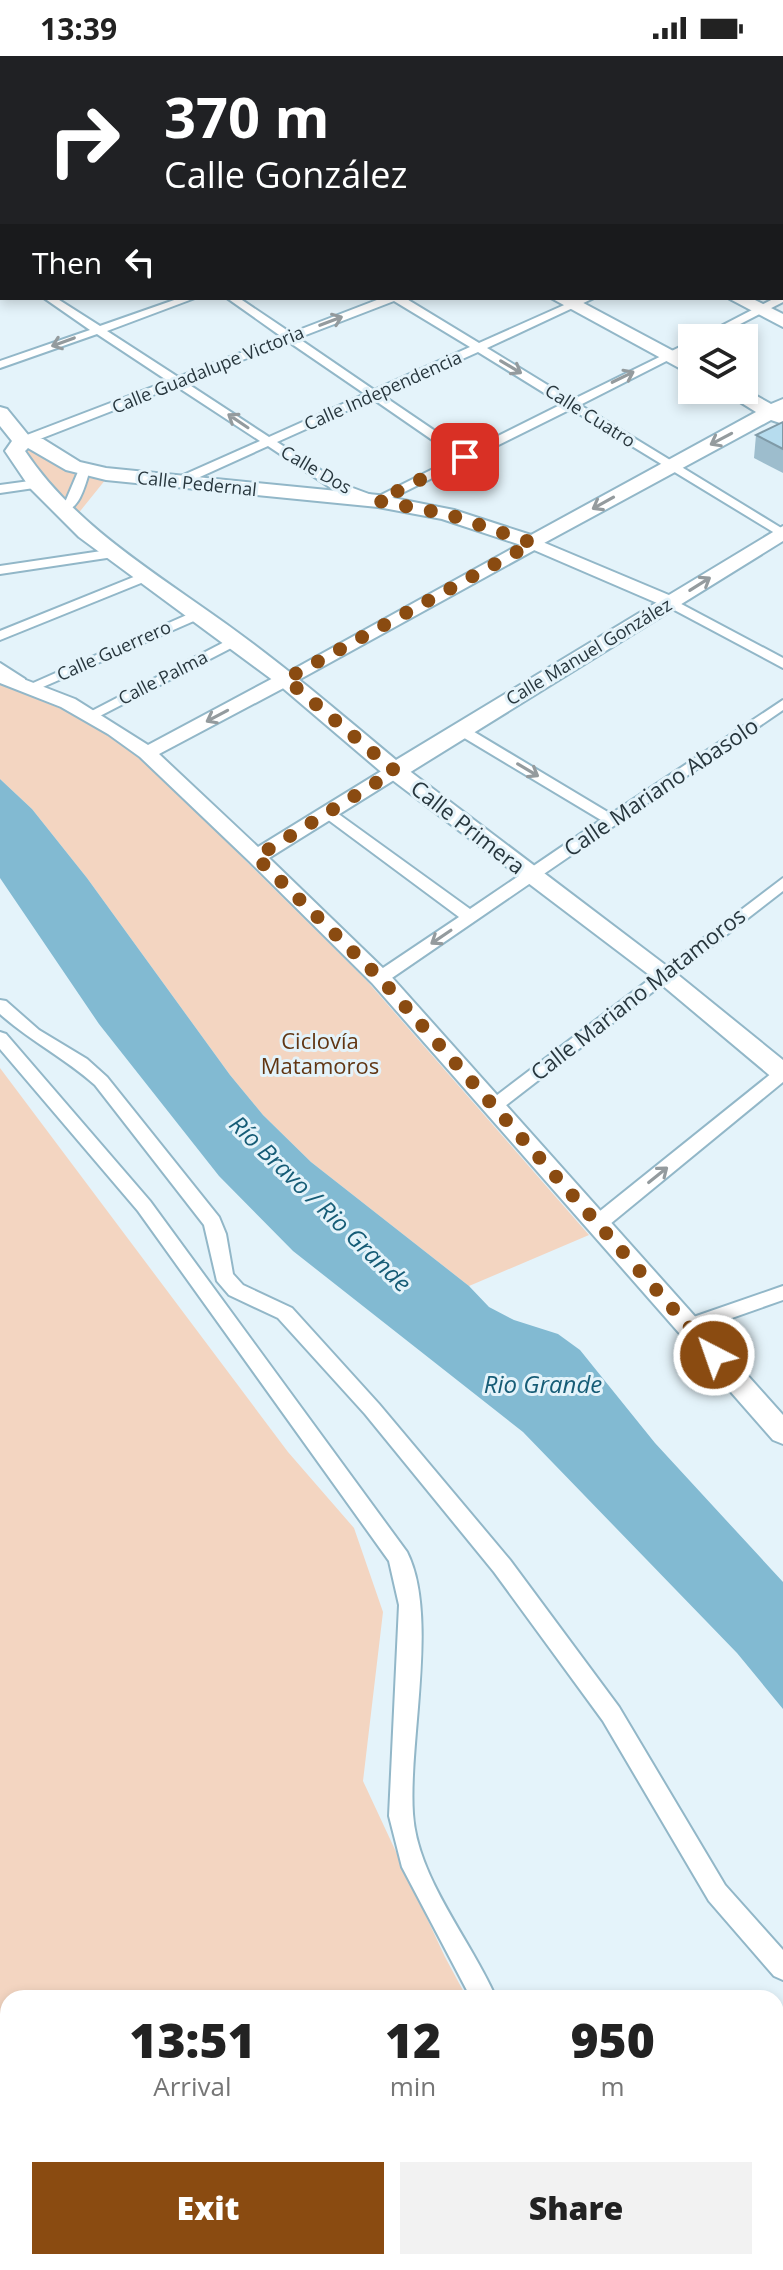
<!DOCTYPE html>
<html lang="en">
<head>
<meta charset="utf-8">
<style>
	:root { --surface:#fff; --page:#f2f2f2; --text:#222; --muted:#767676; --accent:#8a4b11 }
	body { margin:0; font-family:"Open Sans",sans-serif; background:var(--page); color:var(--text); height:100vh; display:flex; flex-direction:column; font-size:30px; white-space:nowrap }
	* { box-sizing:border-box; margin:0 }
	p { font-size:26px; color:var(--muted) }
	.icon { flex:none; width:44px; height:44px; fill:none; stroke:currentColor; stroke-width:2; stroke-linecap:round; stroke-linejoin:round }
	.map { position:relative; flex:1; overflow:hidden }
	.sheet { position:absolute; left:0px; top:1934px; width:784px; height:280px; display:flex; flex-direction:column; background:var(--surface); border-radius:24px 24px 0 0; box-shadow:0 4px 12px #0003 }
	.sheet>* { flex:none }
	.hud { position:absolute; left:0px; top:0px; width:784px; height:244px; box-shadow:0 4px 12px #0003; background:#202124; color:#fff; overflow:hidden }
	.buttons { position:absolute; left:678px; top:268px; display:grid; gap:16px }
	.buttons a { display:grid; place-items:center; width:80px; height:80px; border-radius:0px; background:var(--surface); box-shadow:0 4px 12px #0003; font-size:40px }
	.pin { position:absolute; display:grid; place-items:center; width:68px; height:68px; color:#fff; margin:-34px; border-radius:16px; box-shadow:0 4px 12px #0006 }
	.me { position:absolute; width:88px; margin:-44px; rotate:319deg; stroke-linejoin:round; filter:drop-shadow(0 0 6px #0008) }
	.turn { display:flex; align-items:center; gap:28px; height:168px; padding:0 32px; font-size:36px }
	.turn .icon { width:104px; height:104px; stroke-width:2.5 }
	.turn b { display:block; font-size:56px; line-height:68px }
	.then { display:flex; align-items:center; height:76px; padding:0 32px; background:#0003; gap:16px; font-size:30px }
	.eta { display:flex; justify-content:space-evenly; align-items:center; height:136px; text-align:center }
	.eta b { font-size:48px; font-weight:800; line-height:56px }
	.button { display:flex; gap:16px; margin-top:auto; padding:16px 32px }
	.button a { flex:1; height:92px; border-radius:0px; background:var(--accent); color:#fff; font-size:32px; font-weight:800; line-height:92px; text-align:center }
	.button a+a { background:var(--page); color:var(--text) }
	.status { display:flex; justify-content:space-between; align-items:center; height:56px; padding:0 40px; background:var(--surface); direction:ltr }
	.status svg { height:22px; fill:currentColor }
	.map>svg:first-child { display:block }
	.green { fill:#f3d5c1 }
	.water { fill:#82bad2 }
	.lines { fill:none; stroke-linecap:round; stroke-linejoin:round }
	.minor-casing { stroke:#92b7c8; stroke-width:4 }
	.tertiary-casing { stroke:#92b7c8; stroke-width:4 }
	.secondary-casing { stroke:#92b7c8; stroke-width:4 }
	.primary-casing { stroke:#92b7c8; stroke-width:4 }
	.minor { fill:#fff; fill-rule:evenodd }
	.tertiary { fill:#fff; fill-rule:evenodd }
	.secondary { fill:#fff; fill-rule:evenodd }
	.primary { fill:#fff; fill-rule:evenodd }
	.wall { fill:#9dbdcd }
	.building { fill:#b6dcee; stroke:#7f9aa7; stroke-width:2 }
	.oneway { stroke:#949b9e }
	.route { stroke:#8a4b11; stroke-width:14; stroke-dasharray:0 25.2 }
	.labels { text-anchor:middle; stroke-width:6; stroke-linejoin:round; paint-order:stroke }
	.far-street-label { font-size:18px; fill:#28373e; stroke:#e4f3fa }
	.street-label { font-size:22px; fill:#28373e; stroke:#e4f3fa }
	.park-label { font-size:22px; fill:#613613; stroke:#e4f3fa }
	.water-label { font-size:24px; font-style:italic; fill:#165c76; stroke:#e4f3fa }
</style>
</head>
<body>
<div class="status"><b>13:39</b><svg viewBox="0 0 49 12"><path d="M0 12V9h3v3zM5 12V6h3v6zM10 12V3h3v9zM15 12V0h3v12zM26 1h20v11H26zM47 4h2v5h-2z"/></svg></div>
<div class="map">
<svg width="783" height="2214" viewBox="0 0 783 2214">
	<rect width="100%" height="100%" fill="#e4f3fa"/>
	<!-- green -->
	<g class="green">
		<polygon points="33,392 74,416 106,423 77,459 40,426 25,396"/>
		<polygon points="0,628 84,662 140,700 367,925 589,1179 469,1230 311,1106 263,1059 230,1019 87,822 32,753 0,723"/>
		<polygon points="0,1012 288,1396 354,1472 383,1556 363,1725 445,1901 467,1942 8,1942 8,2206 610,2206 615,2214 0,2214"/>
	</g>
	<!-- water -->
	<polygon class="water" points="0,723 32,753 87,822 230,1019 263,1059 311,1106 469,1230 489,1251 514,1264 558,1278 580,1294 655,1387 783,1526 783,1653 737,1597 523,1376 293,1195 219,1120 99,968 0,822"/>
	<g class="lines">
		<defs>
			<g id="minor">
				<polygon points="3,0 17,0 2,3"/>
				<polygon points="107,0 118,0 119,2 108,2"/>
				<polygon points="480,0 492,0 493,2 481,2"/>
				<polygon points="591,0 604,0 605,2 592,2"/>
				<polygon points="763,0 776,0 777,2 764,2"/>
				<rect x="782" y="27" width="1" height="6"/>
				<polygon points="2,49 2,55 0,56 0,50"/>
				<rect x="782" y="54" width="1" height="7"/>
				<polygon points="0,81 2,82 2,88 0,87"/>
				<rect x="782" y="82" width="1" height="6"/>
				<polygon points="2,103 2,109 0,110 0,104"/>
				<rect x="782" y="120" width="1" height="7"/>
				<rect x="782" y="150" width="1" height="6"/>
				<rect x="782" y="181" width="1" height="7"/>
				<rect x="0" y="207" width="2" height="7"/>
				<rect x="0" y="233" width="2" height="6"/>
				<polygon points="783,239 783,246 713,282 698,282 775,242 782,242"/>
				<path d="M44 242H56L100 270 180 242H195L107 275 178 321 282 281 227 242H239L291 277 382 242H405L479 287 580 242H594L487 292 572 344 692 285V292L580 349 783 473V482L571 353 378 449 334 434 268 390 180 430H172V424L260 385 176 330 27 388H19V382L168 325 97 278 0 312V305L90 274ZM394 245 470 291 374 334 298 282ZM289 286 365 338 269 381 185 326ZM478 296 562 348 466 396 382 339ZM373 343 457 401 377 441 342 428 277 386Z"/>
				<path d="M80 411 90 414C84 431 80 457 58 456L56 453 66 444Z"/>
				<polygon points="37,424 41,425 41,431 0,437 0,429"/>
				<polygon points="115,493 122,497 120,500 0,518 0,510"/>
				<polygon points="146,516 151,517 151,523 0,584 0,575"/>
				<polygon points="670,542 783,602 783,612 665,549 663,546"/>
				<polygon points="198,554 203,555 203,561 36,634 26,634 24,631"/>
				<polygon points="234,581 239,582 239,588 96,662 86,662 84,659"/>
				<polygon points="0,607 25,623 25,629 15,629 0,618"/>
				<polygon points="783,644 783,654 386,926 374,926 372,922 374,918 459,861 323,760 323,754 333,754 470,853 601,764 456,677 456,671 466,671 611,758"/>
				<polygon points="783,822 783,835 500,1054 488,1054 485,1050 488,1046"/>
				<path d="M0 944 6 945 39 974 87 1003 107 1021 219 1161 226 1178 233 1218 243 1229 292 1252 379 1348 510 1504 619 1651 725 1829 783 1894V1924L774 1920 709 1845 603 1665 494 1516 365 1358 278 1262 229 1239 217 1225 204 1169 95 1029C65 1002 30 985 0 958Z"/>
				<path d="M0 976 6 978 150 1145 407 1496C439 1559 408 1685 413 1758 417 1822 471 1884 496 1942H471L402 1811 389 1760 399 1549 389 1505 138 1155 0 993Z"/>
				<polygon points="783,1011 783,1026 604,1173 590,1173 588,1168 590,1163 777,1013"/>
				<polygon points="783,1230 783,1244 689,1277 682,1275 679,1270 682,1265"/>
				<polygon points="612,2206 640,2206 644,2214 616,2214"/>
			</g>
			<g id="tertiary">
				<polygon points="505,0 522,0 504,2"/>
				<polygon points="0,164 2,164 0,173"/>
				<polygon points="533,482 676,542 679,546 676,550 664,550 527,491 524,487"/>
				<polygon points="0,614 75,643 148,689 279,619 293,619 295,623 293,627 159,698 258,791 388,711 402,711 405,715 402,719 269,802 388,917 783,1359 783,1388 773,1384 372,927 249,805 140,701 108,678 61,651 0,627"/>
			</g>
			<g id="secondary">
				<polygon points="533,481 542,487 540,491 293,627 279,627 276,623"/>
				<polygon points="395,709 403,710 672,914 783,1004 783,1025 774,1023 656,924 387,720 384,715 387,710"/>
			</g>
			<g id="primary">
				<polygon points="551,242 574,242 692,305 692,319"/>
				<polygon points="728,242 751,242 783,258 783,271"/>
				<path d="M744 333 771 348 783 343V368L771 364 533 493 442 463 378 451 106 424 66 414 28 392 25 395C75 470 157 518 229 570 287 612 341 658 396 704L783 470V485L404 720H386L278 628 79 481 30 432 5 395 12 385 0 370V351L7 353 29 380 43 383 80 406 106 412 378 439 454 454 531 479 756 356 721 334Z"/>
			</g>
		</defs>
		<!-- minor casing -->
		<use href="#minor" class="minor-casing"/>
		<!-- tertiary casing -->
		<use href="#tertiary" class="tertiary-casing"/>
		<!-- secondary casing -->
		<use href="#secondary" class="secondary-casing"/>
		<!-- primary casing -->
		<use href="#primary" class="primary-casing"/>
		<!-- minor -->
		<use href="#minor" class="minor"/>
		<!-- tertiary -->
		<use href="#tertiary" class="tertiary"/>
		<!-- secondary -->
		<use href="#secondary" class="secondary"/>
		<!-- primary -->
		<use href="#primary" class="primary"/>
	</g>
	<!-- wall -->
	<polygon class="wall" points="783,366 783,417 754,402 756,379"/>
	<!-- building -->
	<g class="building">
		<polygon points="155,0 272,0 275,2 158,2"/>
		<polygon points="783,366 783,393 756,379"/>
	</g>
	<!-- one-way arrows -->
	<defs><path id="oneway-shaft" d="M-6 0H5M1.5-3L5.5 0L1.5 3" fill="none" stroke-width="1.6" stroke-linecap="round" stroke-linejoin="round" transform="scale(2)"/></defs>
	<g class="oneway">
		<use href="#oneway-shaft" transform="translate(331 265) rotate(-21)"/>
		<use href="#oneway-shaft" transform="translate(63 286) rotate(160)"/>
		<use href="#oneway-shaft" transform="translate(511 311) rotate(31)"/>
		<use href="#oneway-shaft" transform="translate(623 321) rotate(-26)"/>
		<use href="#oneway-shaft" transform="translate(238 365) rotate(-146)"/>
		<use href="#oneway-shaft" transform="translate(721 383) rotate(152)"/>
		<use href="#oneway-shaft" transform="translate(603 447) rotate(151)"/>
		<use href="#oneway-shaft" transform="translate(700 528) rotate(-32)"/>
		<use href="#oneway-shaft" transform="translate(217 660) rotate(152)"/>
		<use href="#oneway-shaft" transform="translate(528 714) rotate(31)"/>
		<use href="#oneway-shaft" transform="translate(441 881) rotate(146)"/>
		<use href="#oneway-shaft" transform="translate(658 1119) rotate(-39)"/>
	</g>
	<g class="lines">
		<!-- route -->
		<polyline class="route" points="465,401 378,445 447,458 533,487 286,623 395,715 256,801 380,922 714,1299"/>
	</g>
	<g class="labels">
		<!-- far-street labels -->
		<g class="far-street-label">
			<text transform="translate(208 314) rotate(-22)" y="6">Calle Guadalupe Victoria</text>
			<text transform="translate(383 335) rotate(-24)" y="6">Calle Independencia</text>
			<text transform="translate(590 360) rotate(32)" y="6">Calle Cuatro</text>
			<text transform="translate(316 414) rotate(30)" y="6">Calle Dos</text>
			<text transform="translate(197 428) rotate(6)" y="6">Calle Pedernal</text>
			<text transform="translate(114 595) rotate(-24)" y="6">Calle Guerrero</text>
			<text transform="translate(589 596) rotate(-31)" y="6">Calle Manuel González</text>
			<text transform="translate(163 622) rotate(-27)" y="6">Calle Palma</text>
		</g>
		<!-- street labels -->
		<g class="street-label">
			<text transform="translate(661 731) rotate(-34)" y="8">Calle Mariano Abasolo</text>
			<text transform="translate(468 771) rotate(38)" y="8">Calle Primera</text>
			<text transform="translate(638 938) rotate(-38)" y="8">Calle Mariano Matamoros</text>
		</g>
		<!-- park labels -->
		<g class="park-label">
			<text x="320" y="993">Ciclovía<tspan x="320" dy="25">Matamoros</tspan></text>
		</g>
		<!-- water labels -->
		<g class="water-label">
			<text transform="translate(320 1148) rotate(44)" y="8">Río Bravo / Rio Grande</text>
			<text x="543" y="1337">Rio Grande</text>
		</g>
	</g>
</svg>
<div class="buttons">
<a><svg class="icon" aria-label="layers" viewBox="0 0 24 24"><path d="M12 4l9 5-9 5-9-5zM3 14l9 5 9-5"/></svg></a>
</div>
<div class="pin" style="left:465px;top:401px;background:#d93025"><svg class="icon" aria-label="arrive" viewBox="0 0 24 24"><path d="M6 21V4h12l-3 4 3 4H6"/></svg></div>
<svg class="me" style="left:714px;top:1299px" viewBox="-20 -20 40 40"><circle r="17" fill="#8a4b11" stroke="#fff" stroke-width="3"/><path d="M0-11L8 9 0 5-8 9z" fill="#fff"/></svg>
<div class="hud">
<div class="turn"><svg class="icon" aria-label="right" viewBox="0 0 24 24"><path d="M7 20v-9h11M14 6l5 5-5 5"/></svg><div><b>370 m</b>Calle González</div></div>
<div class="then">Then<svg class="icon" aria-label="left" viewBox="0 0 24 24"><path d="M17 20v-9H6M10 6l-5 5 5 5"/></svg></div>
</div>
<section class="sheet">
<div class="eta">
<div><b>13:51</b><p>Arrival</p></div>
<div><b>12</b><p>min</p></div>
<div><b>950</b><p>m</p></div>
</div>
<div class="button"><a>Exit</a><a>Share</a></div>
</section>
</div>
</body>
</html>
